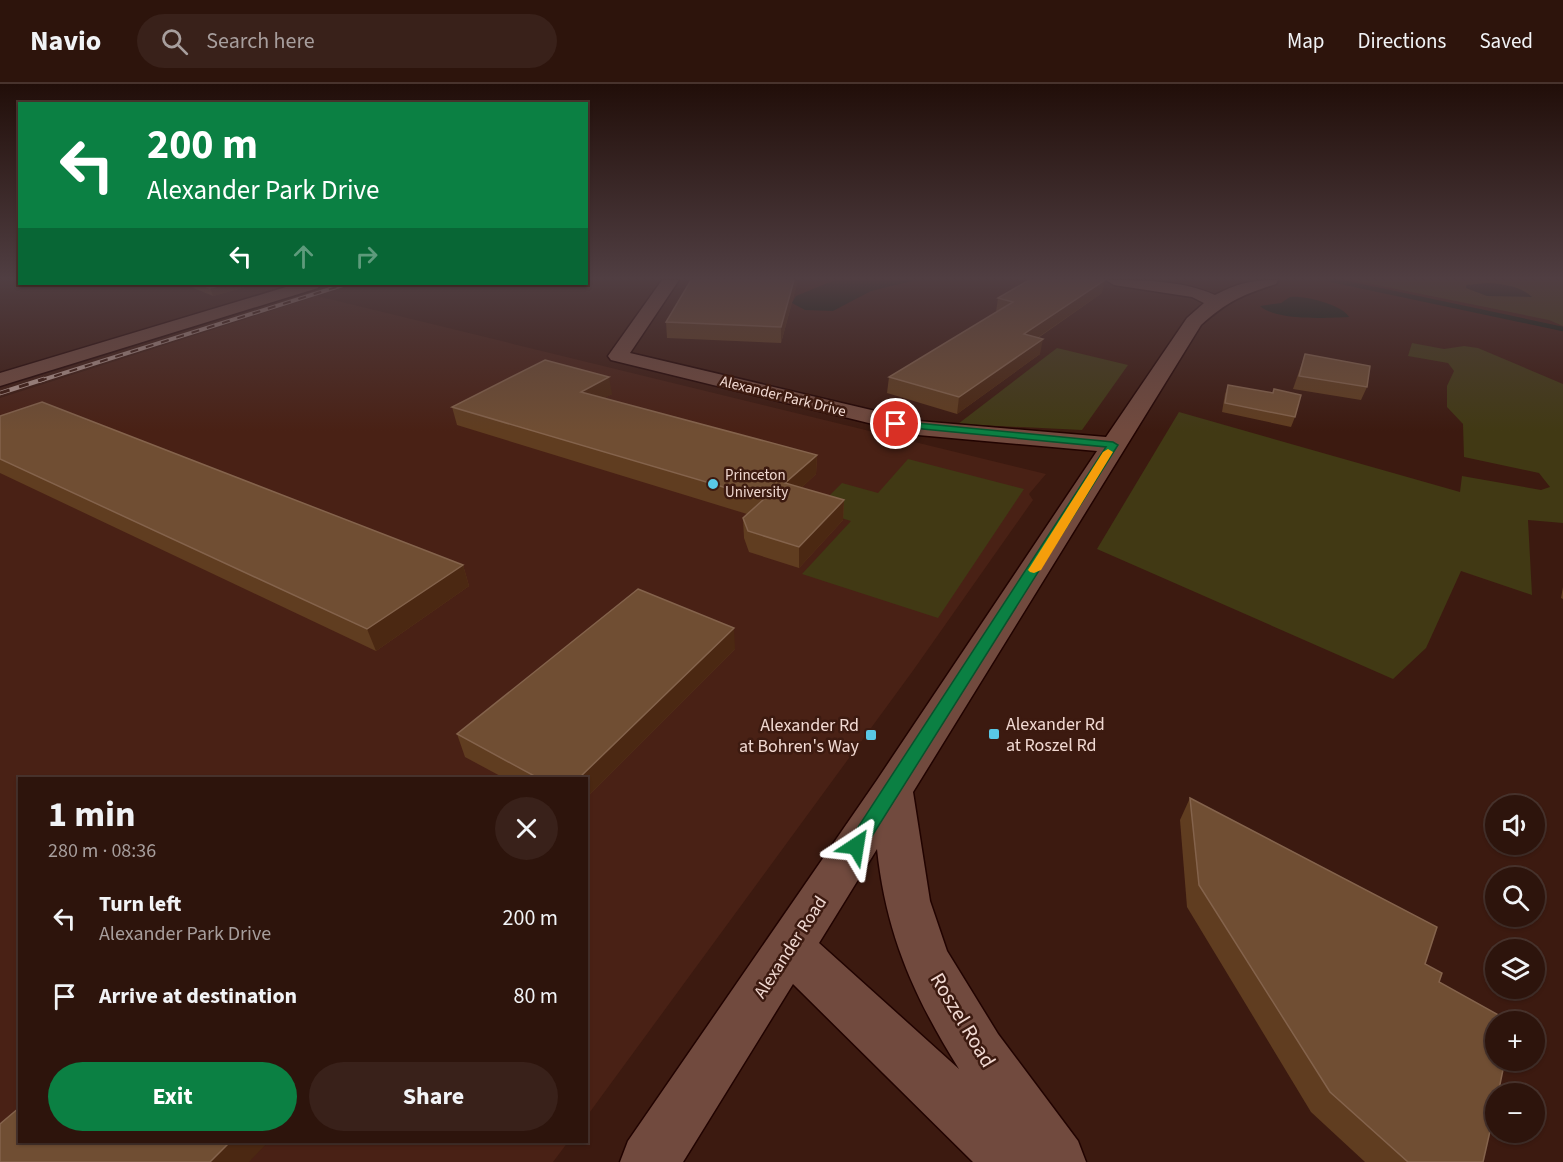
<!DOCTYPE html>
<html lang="en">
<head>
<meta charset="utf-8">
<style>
	:root { --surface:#2d140c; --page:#39211a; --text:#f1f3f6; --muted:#a79e9d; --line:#48332d; --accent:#0b8043 }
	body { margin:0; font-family:"Source Sans 3",sans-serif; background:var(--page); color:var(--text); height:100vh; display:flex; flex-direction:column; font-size:22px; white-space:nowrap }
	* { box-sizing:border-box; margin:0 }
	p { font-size:20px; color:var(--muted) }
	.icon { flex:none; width:33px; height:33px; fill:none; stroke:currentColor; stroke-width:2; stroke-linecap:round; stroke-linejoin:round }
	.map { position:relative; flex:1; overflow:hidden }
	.details { position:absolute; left:18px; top:693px; width:570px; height:366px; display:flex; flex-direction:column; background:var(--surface); border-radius:0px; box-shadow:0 2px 4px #0004,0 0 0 2px var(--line) }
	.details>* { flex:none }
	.top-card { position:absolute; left:18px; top:18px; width:570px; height:183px; border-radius:0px; box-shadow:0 2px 4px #0004,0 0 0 2px var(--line); background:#0b8043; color:#fff; overflow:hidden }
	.tools { position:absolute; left:1485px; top:711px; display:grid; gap:12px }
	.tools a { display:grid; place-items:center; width:60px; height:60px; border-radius:50%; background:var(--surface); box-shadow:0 2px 4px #0004,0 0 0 2px var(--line); font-size:30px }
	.pin { position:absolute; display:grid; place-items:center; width:51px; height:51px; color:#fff; margin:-26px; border:3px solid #fff; border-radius:50%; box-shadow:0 2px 6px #0007 }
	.me { position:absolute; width:66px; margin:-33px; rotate:33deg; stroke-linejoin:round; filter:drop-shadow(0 0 4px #0008) }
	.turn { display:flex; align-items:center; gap:21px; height:126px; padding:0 30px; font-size:27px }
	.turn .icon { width:78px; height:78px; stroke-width:2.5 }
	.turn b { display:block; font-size:42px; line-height:51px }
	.lanes { display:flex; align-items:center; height:57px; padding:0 30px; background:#0003; justify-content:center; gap:30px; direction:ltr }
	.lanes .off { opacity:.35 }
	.round { display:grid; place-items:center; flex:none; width:63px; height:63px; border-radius:32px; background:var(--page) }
	.summary { display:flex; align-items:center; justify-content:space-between; height:102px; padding:0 30px }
	h1 { font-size:36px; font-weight:700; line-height:45px }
	.cta { display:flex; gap:12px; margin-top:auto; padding:12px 30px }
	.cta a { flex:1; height:69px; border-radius:36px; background:var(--accent); color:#fff; font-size:24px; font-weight:700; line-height:69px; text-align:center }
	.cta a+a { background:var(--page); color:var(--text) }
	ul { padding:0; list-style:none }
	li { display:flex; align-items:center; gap:18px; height:78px; padding:0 30px }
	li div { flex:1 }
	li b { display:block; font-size:22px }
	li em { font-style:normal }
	header { display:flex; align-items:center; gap:36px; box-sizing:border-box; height:84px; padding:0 30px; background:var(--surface); border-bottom:2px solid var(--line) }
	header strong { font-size:28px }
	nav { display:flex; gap:33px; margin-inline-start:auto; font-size:21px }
	.search { width:420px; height:54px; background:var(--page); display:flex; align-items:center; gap:15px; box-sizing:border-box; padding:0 21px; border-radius:33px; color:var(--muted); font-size:22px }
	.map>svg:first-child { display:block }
	.built { fill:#492115 }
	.green { fill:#413914 }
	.water { fill:#081b10 }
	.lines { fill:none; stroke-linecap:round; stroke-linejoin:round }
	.stream { stroke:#081b10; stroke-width:4.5 }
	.minor-casing { stroke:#210300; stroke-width:3 }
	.minor { fill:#714a3e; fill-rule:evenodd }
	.rail-far1-casing { stroke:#b49991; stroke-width:4 }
	.rail-casing { stroke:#b49991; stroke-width:4.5 }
	.rail-far1 { stroke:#3c1a10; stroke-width:2; stroke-dasharray:8; stroke-linecap:butt }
	.rail { stroke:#3c1a10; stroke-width:3; stroke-dasharray:10; stroke-linecap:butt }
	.wall { fill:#603d20 }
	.shaded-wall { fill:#4b2812 }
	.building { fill:#704e33; stroke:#84634c; stroke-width:1.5 }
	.route { fill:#0b8043; stroke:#07532c; stroke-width:1.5 }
	.slow { fill:#f59e0b }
	.poi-dot { fill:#59c8e5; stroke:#3c1a10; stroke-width:2 }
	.labels { text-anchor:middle; stroke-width:5; stroke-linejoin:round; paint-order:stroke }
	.far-street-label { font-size:15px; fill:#f1d9d2; stroke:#3c1a10 }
	.far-poi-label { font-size:15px; fill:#f1d9d2; stroke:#3c1a10; text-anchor:start }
	.poi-label { font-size:18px; fill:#f1d9d2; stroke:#3c1a10; text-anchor:start }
	.street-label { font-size:18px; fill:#f1d9d2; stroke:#3c1a10 }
	.near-street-label { font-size:21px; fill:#f1d9d2; stroke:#3c1a10 }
</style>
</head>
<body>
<header>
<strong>Navio</strong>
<div class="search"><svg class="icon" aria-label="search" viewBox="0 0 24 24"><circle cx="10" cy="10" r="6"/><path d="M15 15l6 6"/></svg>Search here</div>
<nav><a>Map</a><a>Directions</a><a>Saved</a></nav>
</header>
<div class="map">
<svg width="1563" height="1078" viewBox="0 0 1563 1078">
	<rect width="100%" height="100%" fill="#3c1a10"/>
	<!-- built -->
	<polygon class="built" points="317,212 1046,390 1029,410 1033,416 912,588 587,1032 586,694 20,694 20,1058 568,1058 553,1078 0,1078 0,314"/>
	<!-- green -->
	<g class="green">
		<polygon points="1352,196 1563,196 1563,242 1549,236"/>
		<polygon points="1412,259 1444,265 1464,262 1478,264 1563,300 1563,439 1528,436 1532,511 1461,487 1426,564 1393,595 1097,465 1179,328 1460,408 1462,392 1541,406 1550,403 1539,389 1464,373 1463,340 1447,323 1447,302 1454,287 1448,279 1408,272"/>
		<polygon points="1057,264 1128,281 1082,346 958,340"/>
		<polygon points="908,375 1024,405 938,534 802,490 851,437 815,426 842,399 878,409"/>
	</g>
	<!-- water -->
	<g class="water">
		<polygon points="835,196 916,196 871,207 833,227 805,226 792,219 796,212"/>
		<path d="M1487 199C1503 200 1520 202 1532 213L1487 212 1466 204V201Z"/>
		<path d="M1290 213C1304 211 1343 221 1349 233 1326 234 1277 237 1260 222L1281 219Z"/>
	</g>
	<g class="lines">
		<!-- stream -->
		<polyline class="stream" points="1332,196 1563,245"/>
		<defs>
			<g id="minor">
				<path d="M662 196H679L630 269 918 337 1106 353 1187 234 1204 219 1192 213 1114 201 1106 196C1142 196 1181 196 1215 211 1238 199 1253 196 1278 196L1276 200C1242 211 1228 217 1201 241L913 708 930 817 947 867 998 950 1078 1057 1086 1078H973L793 900 683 1078H620L628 1057 877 696 1097 367 918 351 611 276 608 272ZM877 765C886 850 914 913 959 985L819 859Z"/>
				<polygon points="296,200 320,200 318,204 0,302 0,289"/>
			</g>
		</defs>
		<!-- minor casing -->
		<use href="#minor" class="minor-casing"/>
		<!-- minor -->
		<use href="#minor" class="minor"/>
		<defs>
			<polyline id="rail-far1" points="39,297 346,200"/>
			<polyline id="rail" points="0,309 44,295"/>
		</defs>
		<!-- rail-far1 casing -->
		<use href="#rail-far1" class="rail-far1-casing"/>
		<!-- rail casing -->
		<use href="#rail" class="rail-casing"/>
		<!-- rail-far1 -->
		<use href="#rail-far1" class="rail-far1"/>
		<!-- rail -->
		<use href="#rail" class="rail"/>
	</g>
	<!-- wall -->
	<g class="wall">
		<polygon points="798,196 781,259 667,254 666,238"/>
		<polygon points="184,200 248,200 249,202 213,212"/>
		<polygon points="1102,209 1038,254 1040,270 957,330 887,309 889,293 996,228 998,214"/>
		<polygon points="1305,270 1367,303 1361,316 1293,305"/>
		<polygon points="1228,301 1295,333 1291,343 1222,328 1225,310"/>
		<polygon points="612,310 604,314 817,371 816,390 801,404 844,416 843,436 799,484 749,468 744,454 743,434 747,430 457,341 452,323"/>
		<polygon points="0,332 463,481 469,502 376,567 0,389"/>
		<polygon points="1563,503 1563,515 1561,514"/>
		<polygon points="735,565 586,714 586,694 504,694 465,673 457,650"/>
		<polygon points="1190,714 1425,880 1439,898 1483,1078 1365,1078 1311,1028 1187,823 1180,736"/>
	</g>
	<!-- shaded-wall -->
	<g class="shaded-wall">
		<polygon points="794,196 798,196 781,259 781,243"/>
		<polygon points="1105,196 1102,209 1021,265 1024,250"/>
		<polygon points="227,200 248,200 249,202 213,212 210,204"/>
		<polygon points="1043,255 1040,270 957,330 959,313"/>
		<polygon points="609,293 612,310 584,326 581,308"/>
		<polygon points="817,371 816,390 785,419 785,399"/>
		<polygon points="844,416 843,436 799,484 799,463"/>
		<polygon points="463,481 469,502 376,567 367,545"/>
		<polygon points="734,544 735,565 586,714 586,694 579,694"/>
		<polygon points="230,1058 268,1058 249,1078 210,1078"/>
	</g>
	<!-- building -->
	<g class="building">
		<polygon points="691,196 794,196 781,243 666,238"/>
		<polygon points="1029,196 1105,196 1024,250 1043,255 959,313 889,293 1013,218 998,214"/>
		<polygon points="199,200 227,200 210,204"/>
		<polygon points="1305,270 1370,282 1367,303 1299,292"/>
		<polygon points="545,276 609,293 581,308 817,371 785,399 844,416 799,463 748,447 743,434 764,415 452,323"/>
		<polygon points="1228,301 1273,309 1274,305 1301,311 1295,333 1225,319"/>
		<polygon points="42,318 463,481 367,545 0,375 0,332"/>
		<polygon points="638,505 734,544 579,694 538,694 457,650"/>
		<polygon points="1190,714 1437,843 1425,880 1442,889 1439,898 1511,938 1496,938 1496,976 1505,976 1498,1010 1496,1010 1496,1021 1483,1078 1408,1078 1330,1008 1199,801"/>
		<polygon points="20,1023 20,1058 230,1058 210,1078 0,1078 0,1040"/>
	</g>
	<!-- sky -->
	<linearGradient id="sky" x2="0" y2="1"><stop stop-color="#210e09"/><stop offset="0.56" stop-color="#503e42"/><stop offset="1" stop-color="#503e42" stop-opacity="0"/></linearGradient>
	<rect width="1563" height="347" fill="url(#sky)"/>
	<!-- route -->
	<polygon class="route" points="896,337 1113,358 1118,361 862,768 856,770 849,768 847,762 849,757 1106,363 892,342 891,340"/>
	<!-- slow -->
	<polygon class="slow" points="1108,365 1113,368 1041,486 1034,489 1030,488 1028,486 1103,368"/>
	<!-- markers -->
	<g class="poi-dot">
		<circle cx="713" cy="400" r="6"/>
		<rect x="988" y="644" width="12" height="12" rx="3"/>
		<rect x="865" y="645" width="12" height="12" rx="3"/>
	</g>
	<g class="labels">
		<!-- far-street labels -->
		<g class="far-street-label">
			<text transform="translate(783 312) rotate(14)" y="5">Alexander Park Drive</text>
		</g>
		<!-- far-poi labels -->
		<g class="far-poi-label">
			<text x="725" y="396">Princeton<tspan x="725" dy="17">University</tspan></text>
		</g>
		<!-- poi labels -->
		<g class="poi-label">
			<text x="1006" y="646">Alexander Rd<tspan x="1006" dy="21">at Roszel Rd</tspan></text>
			<text x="859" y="647" text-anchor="end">Alexander Rd<tspan x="859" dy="21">at Bohren's Way</tspan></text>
		</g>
		<!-- street labels -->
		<g class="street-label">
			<text transform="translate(790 863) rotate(-57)" y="6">Alexander Road</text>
		</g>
		<!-- near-street labels -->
		<g class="near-street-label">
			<text transform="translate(963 936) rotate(59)" y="7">Roszel Road</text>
		</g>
	</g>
</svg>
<div class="tools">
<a><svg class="icon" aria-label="sound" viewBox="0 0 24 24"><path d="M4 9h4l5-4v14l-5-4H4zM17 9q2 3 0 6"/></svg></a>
<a><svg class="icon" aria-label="search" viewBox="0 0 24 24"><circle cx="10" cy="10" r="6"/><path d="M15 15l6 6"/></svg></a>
<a><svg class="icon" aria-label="layers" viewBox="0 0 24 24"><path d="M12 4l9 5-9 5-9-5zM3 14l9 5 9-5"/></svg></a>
<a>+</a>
<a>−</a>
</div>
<div class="pin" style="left:896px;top:340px;background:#d93025"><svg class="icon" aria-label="arrive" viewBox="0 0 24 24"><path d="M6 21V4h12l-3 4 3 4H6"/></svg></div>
<svg class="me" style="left:856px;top:762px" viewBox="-20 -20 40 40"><path d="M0-17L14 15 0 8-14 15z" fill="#0b8043" stroke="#fff" stroke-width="4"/></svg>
<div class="top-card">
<div class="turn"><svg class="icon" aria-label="left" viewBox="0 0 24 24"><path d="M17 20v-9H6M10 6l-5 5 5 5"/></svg><div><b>200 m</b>Alexander Park Drive</div></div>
<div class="lanes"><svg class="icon" aria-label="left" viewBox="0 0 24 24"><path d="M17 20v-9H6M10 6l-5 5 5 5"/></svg><svg class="icon off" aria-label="ahead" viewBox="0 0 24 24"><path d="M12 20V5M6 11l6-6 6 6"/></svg><svg class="icon off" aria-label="right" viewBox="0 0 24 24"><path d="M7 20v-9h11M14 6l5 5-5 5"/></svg></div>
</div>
<section class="details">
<div class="summary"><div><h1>1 min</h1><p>280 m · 08:36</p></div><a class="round"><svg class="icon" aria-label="close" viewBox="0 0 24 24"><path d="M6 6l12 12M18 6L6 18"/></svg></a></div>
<ul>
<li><svg class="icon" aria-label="left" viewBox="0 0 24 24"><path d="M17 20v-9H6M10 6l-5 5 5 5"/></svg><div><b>Turn left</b><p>Alexander Park Drive</p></div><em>200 m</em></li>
<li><svg class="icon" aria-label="arrive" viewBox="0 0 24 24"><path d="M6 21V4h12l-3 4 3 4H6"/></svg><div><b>Arrive at destination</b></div><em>80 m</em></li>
</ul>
<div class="cta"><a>Exit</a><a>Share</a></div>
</section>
</div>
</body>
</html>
